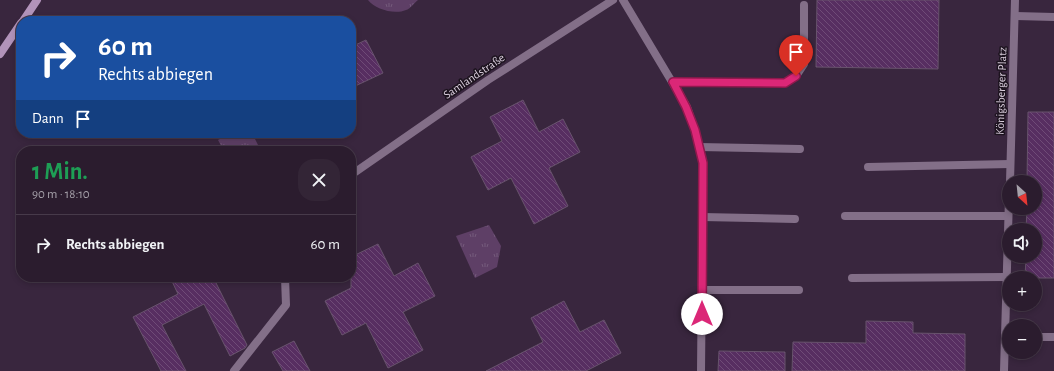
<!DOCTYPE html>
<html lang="de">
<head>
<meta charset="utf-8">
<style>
	:root { --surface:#2b1c2e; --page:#332536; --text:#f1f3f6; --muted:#a6a1aa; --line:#473a4a }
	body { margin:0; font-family:"Alegreya Sans",sans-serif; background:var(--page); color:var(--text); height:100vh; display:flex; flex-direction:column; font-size:15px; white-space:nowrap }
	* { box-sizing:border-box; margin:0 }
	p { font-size:13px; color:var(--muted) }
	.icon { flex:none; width:22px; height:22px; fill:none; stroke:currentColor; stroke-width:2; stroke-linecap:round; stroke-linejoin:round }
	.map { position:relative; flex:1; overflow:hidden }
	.panel { position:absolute; left:16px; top:146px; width:340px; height:136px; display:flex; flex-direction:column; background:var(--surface); border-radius:16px; box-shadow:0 2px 6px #0003,0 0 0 1px var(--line) }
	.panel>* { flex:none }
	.hud { position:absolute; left:16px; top:16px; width:340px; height:122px; border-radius:16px; box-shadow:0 2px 6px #0003,0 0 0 1px var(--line); background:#1a4fa0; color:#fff; overflow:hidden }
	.needle { width:26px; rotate:153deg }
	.buttons { position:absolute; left:1002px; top:175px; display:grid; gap:8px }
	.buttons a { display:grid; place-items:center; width:40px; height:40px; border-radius:50%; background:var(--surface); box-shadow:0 2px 6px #0003,0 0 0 1px var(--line); font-size:20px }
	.pin { position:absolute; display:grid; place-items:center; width:34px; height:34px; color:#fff; margin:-41px -17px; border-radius:50% 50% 50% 0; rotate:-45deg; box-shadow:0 0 4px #0007 }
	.pin .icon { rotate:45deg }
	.me { position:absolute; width:44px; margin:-22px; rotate:0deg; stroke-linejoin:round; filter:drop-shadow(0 0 3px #0008) }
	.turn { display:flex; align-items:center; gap:14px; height:84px; padding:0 16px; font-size:18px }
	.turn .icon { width:52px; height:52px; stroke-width:2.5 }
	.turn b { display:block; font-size:28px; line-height:34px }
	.then { display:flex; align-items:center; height:38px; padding:0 16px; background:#0003; gap:8px; font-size:15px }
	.round { display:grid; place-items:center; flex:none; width:42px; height:42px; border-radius:16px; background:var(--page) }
	.overview { display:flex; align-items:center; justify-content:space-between; height:68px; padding:0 16px }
	h1 { font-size:24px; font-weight:600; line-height:30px; color:#1e9e55 }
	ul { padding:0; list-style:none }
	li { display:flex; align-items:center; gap:12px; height:60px; padding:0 16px; border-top:1px solid var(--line) }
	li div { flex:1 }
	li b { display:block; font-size:15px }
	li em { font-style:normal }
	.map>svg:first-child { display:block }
	.park { fill:url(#park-tufts) }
	.building { fill:url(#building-back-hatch); stroke:#68536d }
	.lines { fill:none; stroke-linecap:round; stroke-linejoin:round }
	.lane { stroke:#836f88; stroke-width:8 }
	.street { stroke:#836f88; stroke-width:8 }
	.secondary { stroke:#b293ba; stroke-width:8 }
	.route-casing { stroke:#8e194d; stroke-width:10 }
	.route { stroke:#db2777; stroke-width:7 }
	.labels { text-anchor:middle; stroke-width:3; stroke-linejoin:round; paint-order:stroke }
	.street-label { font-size:12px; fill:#d9cddc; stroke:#1c131e }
</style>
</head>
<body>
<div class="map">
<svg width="1054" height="371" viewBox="0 0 1054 371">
	<defs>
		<pattern id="park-tufts" width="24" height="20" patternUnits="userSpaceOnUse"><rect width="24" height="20" fill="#5e3f66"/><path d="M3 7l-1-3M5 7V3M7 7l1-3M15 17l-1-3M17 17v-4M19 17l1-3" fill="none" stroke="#745a7b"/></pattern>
		<pattern id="building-back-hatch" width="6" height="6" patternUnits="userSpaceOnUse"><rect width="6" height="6" fill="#572e61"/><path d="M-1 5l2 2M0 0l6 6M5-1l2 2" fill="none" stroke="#6f4b77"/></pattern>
	</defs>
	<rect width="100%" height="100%" fill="#39263e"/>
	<!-- park -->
	<g class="park">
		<path d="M368 0H418C414 3 410 9 406 10 394 15 375 9 368 0Z"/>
		<polygon points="231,133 252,133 261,151 224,151 218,140"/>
		<polygon points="489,225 501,246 497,267 475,278 456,236"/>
	</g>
	<!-- building -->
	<g class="building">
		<polygon points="817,0 939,0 938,69 816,67"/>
		<polygon points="366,40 383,73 351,88 351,47"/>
		<polygon points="523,100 539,132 563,119 580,152 549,168 568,206 534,224 511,178 488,190 471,157 502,141 490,117"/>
		<polygon points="1028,112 1054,112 1054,278 1025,278 1026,256 1035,256 1035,230 1026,230 1027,208 1035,208 1035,182 1027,182"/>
		<polygon points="378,244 394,276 418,263 435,296 403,312 423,350 388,368 366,323 342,335 325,301 351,288 351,257"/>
		<polygon points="170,277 213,277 247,345 245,348 230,356 204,304 162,325 186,371 161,371 133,317 178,294"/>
		<polygon points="564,301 580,332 604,320 621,353 586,371 486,371 543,342 531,318"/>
		<polygon points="866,321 913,322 913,333 965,334 965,371 792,371 793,342 866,343"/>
		<polygon points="294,341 310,371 283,371 272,352"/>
		<polygon points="719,351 785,352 785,371 718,371"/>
	</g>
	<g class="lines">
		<!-- lane -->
		<g class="lane">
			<polyline points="1015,16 1054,17"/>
			<polyline points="673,82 785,83 796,76 804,64 804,5"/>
			<polyline points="699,147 800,149"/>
			<polyline points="868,167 1010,164"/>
			<polyline points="845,216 1008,216"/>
			<polyline points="702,217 795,219"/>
			<polyline points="852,278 1006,277"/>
			<polyline points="702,290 799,290"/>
			<polyline points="234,371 286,305 285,277"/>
		</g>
		<!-- street -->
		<g class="street">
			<polyline points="623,0 687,107 695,130 703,163 701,371"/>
			<polyline points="351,175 488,80 613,0"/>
			<polyline points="1010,182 1015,0"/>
			<polyline points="1035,337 1054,337"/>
			<polyline points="1004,371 1009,198"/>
		</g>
		<!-- secondary -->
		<g class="secondary">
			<polyline points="23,21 37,0"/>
			<polyline points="0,54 21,23"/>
		</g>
	</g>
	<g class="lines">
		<defs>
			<polyline id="route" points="702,314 703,163 695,130 686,107 673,82 785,83 796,76"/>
		</defs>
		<!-- route casing -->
		<use href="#route" class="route-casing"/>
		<!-- route -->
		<use href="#route" class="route"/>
	</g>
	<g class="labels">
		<!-- street labels -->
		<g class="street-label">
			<text transform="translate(474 76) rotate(-34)" y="4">Samlandstraße</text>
			<text transform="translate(1001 91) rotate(-88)" y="4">Königsberger Platz</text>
		</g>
	</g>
</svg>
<div class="buttons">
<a><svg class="needle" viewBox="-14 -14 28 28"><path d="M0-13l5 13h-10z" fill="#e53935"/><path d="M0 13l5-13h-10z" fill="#a6a1aa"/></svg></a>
<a><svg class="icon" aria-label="sound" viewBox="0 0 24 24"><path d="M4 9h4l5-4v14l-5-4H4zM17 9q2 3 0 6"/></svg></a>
<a>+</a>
<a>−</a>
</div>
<div class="pin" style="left:796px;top:76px;background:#d93025"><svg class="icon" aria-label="arrive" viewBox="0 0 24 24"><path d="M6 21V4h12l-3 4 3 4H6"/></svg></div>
<svg class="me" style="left:702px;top:314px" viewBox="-20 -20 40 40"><circle r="19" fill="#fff"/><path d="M0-13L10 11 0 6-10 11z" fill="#db2777"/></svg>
<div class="hud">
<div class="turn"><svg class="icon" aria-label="right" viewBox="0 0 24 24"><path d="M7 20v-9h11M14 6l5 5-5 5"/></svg><div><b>60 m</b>Rechts abbiegen</div></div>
<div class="then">Dann<svg class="icon" aria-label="arrive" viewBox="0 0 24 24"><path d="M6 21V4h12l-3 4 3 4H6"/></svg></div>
</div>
<section class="panel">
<div class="overview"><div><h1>1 Min.</h1><p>90 m · 18:10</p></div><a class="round"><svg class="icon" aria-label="close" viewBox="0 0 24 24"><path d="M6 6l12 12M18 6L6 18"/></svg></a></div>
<ul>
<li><svg class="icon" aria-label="right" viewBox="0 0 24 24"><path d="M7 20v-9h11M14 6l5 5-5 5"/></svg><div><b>Rechts abbiegen</b></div><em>60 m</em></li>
</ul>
</section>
</div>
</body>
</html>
